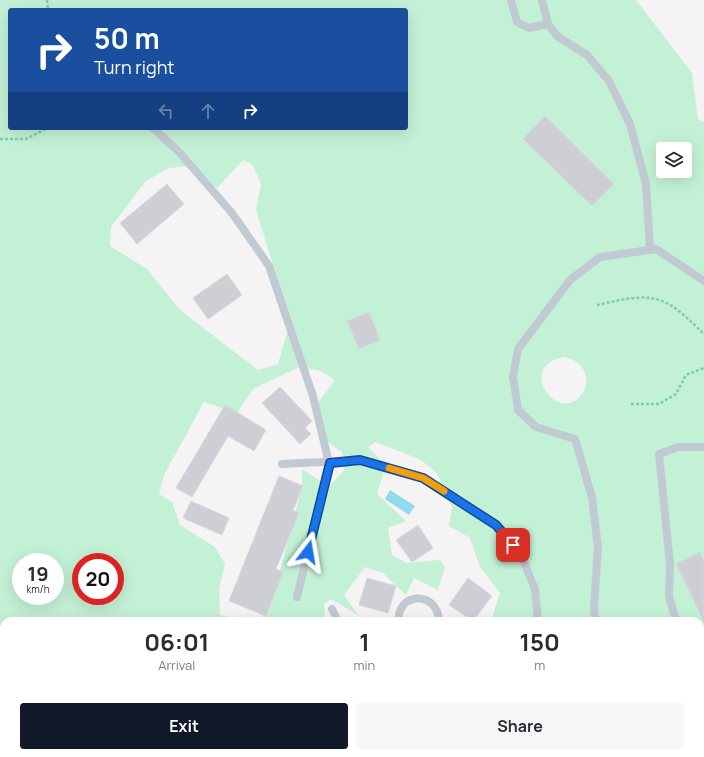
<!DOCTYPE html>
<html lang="en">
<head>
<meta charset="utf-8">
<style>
	:root { --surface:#fff; --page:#f7f7f7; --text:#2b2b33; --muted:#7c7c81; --accent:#111827 }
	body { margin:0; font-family:Manrope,sans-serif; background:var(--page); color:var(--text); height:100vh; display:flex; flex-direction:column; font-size:15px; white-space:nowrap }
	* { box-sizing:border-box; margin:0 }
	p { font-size:13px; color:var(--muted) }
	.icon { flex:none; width:22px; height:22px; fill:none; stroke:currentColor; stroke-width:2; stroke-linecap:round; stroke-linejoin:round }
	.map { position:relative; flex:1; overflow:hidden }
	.drawer { position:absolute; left:0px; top:617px; width:704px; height:140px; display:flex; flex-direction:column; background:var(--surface); border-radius:12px 12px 0 0; box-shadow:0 4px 16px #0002 }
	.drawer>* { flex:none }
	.banner { position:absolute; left:8px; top:8px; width:400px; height:122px; border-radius:4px; box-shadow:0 4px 16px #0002; background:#1a4fa0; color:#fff; overflow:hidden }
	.tools { position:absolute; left:656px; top:142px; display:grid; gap:8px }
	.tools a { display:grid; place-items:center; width:36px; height:36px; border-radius:4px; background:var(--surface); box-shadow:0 4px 16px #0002; font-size:20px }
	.speed { position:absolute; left:12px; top:553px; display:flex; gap:8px; font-size:20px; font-weight:700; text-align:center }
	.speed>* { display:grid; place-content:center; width:52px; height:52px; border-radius:50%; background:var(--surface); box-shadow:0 4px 16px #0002; line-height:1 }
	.speed small { font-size:10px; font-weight:400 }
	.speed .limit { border:6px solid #d22; background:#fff; color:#111 }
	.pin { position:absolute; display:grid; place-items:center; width:34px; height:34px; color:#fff; margin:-17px; border-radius:8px; box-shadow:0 2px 6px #0006 }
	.me { position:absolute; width:44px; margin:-22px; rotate:14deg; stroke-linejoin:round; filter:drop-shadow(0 0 3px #0008) }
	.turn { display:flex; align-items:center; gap:14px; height:84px; padding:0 20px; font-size:18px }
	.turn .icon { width:52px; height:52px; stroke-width:2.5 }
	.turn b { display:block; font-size:28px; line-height:34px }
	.lanes { display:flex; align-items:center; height:38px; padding:0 20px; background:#0003; justify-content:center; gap:20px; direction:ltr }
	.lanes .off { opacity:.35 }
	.eta { display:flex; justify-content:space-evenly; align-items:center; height:68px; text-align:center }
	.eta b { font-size:24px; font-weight:700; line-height:28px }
	.cta { display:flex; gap:8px; margin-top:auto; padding:8px 20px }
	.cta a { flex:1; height:46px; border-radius:4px; background:var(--accent); color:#fff; font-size:16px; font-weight:700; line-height:46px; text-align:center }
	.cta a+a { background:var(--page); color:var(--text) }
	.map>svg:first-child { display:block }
	.green { fill:#c3f1d5; fill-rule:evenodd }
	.water { fill:#90daee }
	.building { fill:#cdcfd5; stroke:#d7d9de }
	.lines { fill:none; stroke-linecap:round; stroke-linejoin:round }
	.path { stroke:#7ad0a6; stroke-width:2.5; stroke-dasharray:3 2; stroke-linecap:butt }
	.lane { stroke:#c1cad2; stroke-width:8 }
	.route-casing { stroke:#114b97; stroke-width:10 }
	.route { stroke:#1a73e8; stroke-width:7 }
	.slow { stroke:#f59e0b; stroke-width:7 }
</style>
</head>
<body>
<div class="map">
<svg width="704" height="757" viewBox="0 0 704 757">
	<rect width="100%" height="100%" fill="#f5f3f3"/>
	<!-- green -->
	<g class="green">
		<path d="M0 0H636L692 73 698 119 704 122V626L700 628V621H491L500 593 480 567 470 538 449 526 452 507 437 473 421 460 376 442 368 447 386 465 377 494 406 521 388 528 392 555 406 563 440 560 445 567 438 590 414 578 406 595 383 573 365 567 344 595 358 615 331 599 324 604 325 618 329 621H260L275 590 302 487V469L329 487 344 470 342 452 325 440 314 408 335 380 321 371 299 367 253 389 237 413 204 402 164 475 159 494 172 502 180 525 215 547 225 564 219 589 220 615 251 621H4V753H271L269 757H0ZM10 10H406V128H10ZM545 116 614 184 592 206 523 139ZM663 149H685V171H663ZM243 160 253 165 261 184 256 210 275 271 276 298 291 318 278 364 258 370 180 310 147 269 110 246 111 227 145 182 168 168 189 166 217 188ZM563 357C580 359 593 375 583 392 561 428 514 368 563 357ZM21 562H55V596H21ZM81 562H115V596H81Z"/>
		<polygon points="700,636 704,643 704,757 513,757 512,753 700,753"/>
	</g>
	<!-- water -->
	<polygon class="water" points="390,490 415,506 409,515 385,499"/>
	<!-- building -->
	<g class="building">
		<polygon points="545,116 614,184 592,206 523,139"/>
		<polygon points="167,184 184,204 137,244 120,223"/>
		<polygon points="227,274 242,295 208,319 193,298"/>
		<polygon points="369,312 380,340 359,349 347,321"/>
		<polygon points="280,387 312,421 305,428 311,434 300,444 262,403"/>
		<polygon points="225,405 266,430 254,451 228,436 192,497 176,488"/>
		<polygon points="279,476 303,486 293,510 299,513 276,569 283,572 266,616 229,601"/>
		<polygon points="191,501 229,518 222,535 183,518"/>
		<polygon points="418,525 433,548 412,562 396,540"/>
		<polygon points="700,552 704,560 704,622 676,564"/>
		<polygon points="367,578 396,586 388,613 359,605"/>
		<polygon points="468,578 492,596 473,621 449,605"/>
	</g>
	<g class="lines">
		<!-- path -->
		<g class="path">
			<polyline points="47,0 48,10"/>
			<polyline points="0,139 26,139 47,128"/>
			<path d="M597 305C617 301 643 293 662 301 678 307 692 323 704 334"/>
			<polyline points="631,404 659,404 676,394 686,375 704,368"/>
			<polyline points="424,757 432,755 437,757"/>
		</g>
		<!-- lane -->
		<g class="lane">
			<polyline points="511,0 517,22 529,28 548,24"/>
			<polyline points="542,0 548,24 557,36 587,55 609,81 630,124 646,184 650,250"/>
			<polyline points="153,128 179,152 232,213 269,266 313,396 329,463 297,597"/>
			<polyline points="282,464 360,460 423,478 496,525 521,555 535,589 538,621"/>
			<polyline points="332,609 338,621"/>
			<path d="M399 621C396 593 437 589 439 621"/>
			<polyline points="595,621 594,606 598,548 592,497 575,439 536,427 518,410 513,377 518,349 570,280 600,257 656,249 704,281"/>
			<polyline points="676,621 669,596 670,565 659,454 678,447 704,447"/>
			<polyline points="700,672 704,680"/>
			<polyline points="337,753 338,757"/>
			<polyline points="540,753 540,757"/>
			<polyline points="639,753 641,757"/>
		</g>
	</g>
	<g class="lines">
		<defs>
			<polyline id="route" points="308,552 330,463 360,460 423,478 496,525 513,545"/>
		</defs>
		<!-- route casing -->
		<use href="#route" class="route-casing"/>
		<!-- route -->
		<use href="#route" class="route"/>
		<!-- slow -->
		<polyline class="slow" points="389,468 423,478 444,491"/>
	</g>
</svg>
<div class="tools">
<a><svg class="icon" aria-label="layers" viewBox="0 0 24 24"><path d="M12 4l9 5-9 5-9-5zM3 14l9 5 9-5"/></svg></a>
</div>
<div class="speed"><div>19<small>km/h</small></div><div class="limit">20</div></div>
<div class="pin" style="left:513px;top:545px;background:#d93025"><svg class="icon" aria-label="arrive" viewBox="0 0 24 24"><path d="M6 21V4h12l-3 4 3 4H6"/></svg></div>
<svg class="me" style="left:308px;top:552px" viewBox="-20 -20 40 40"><path d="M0-17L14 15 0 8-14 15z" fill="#1a73e8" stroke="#fff" stroke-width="4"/></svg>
<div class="banner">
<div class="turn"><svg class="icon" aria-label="right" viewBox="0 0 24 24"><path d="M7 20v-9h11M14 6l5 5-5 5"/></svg><div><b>50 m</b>Turn right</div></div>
<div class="lanes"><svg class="icon off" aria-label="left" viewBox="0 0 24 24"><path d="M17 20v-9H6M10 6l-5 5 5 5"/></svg><svg class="icon off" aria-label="ahead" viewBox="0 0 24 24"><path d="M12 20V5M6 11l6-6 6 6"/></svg><svg class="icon" aria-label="right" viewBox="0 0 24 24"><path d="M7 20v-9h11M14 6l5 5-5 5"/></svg></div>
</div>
<section class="drawer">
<div class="eta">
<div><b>06:01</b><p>Arrival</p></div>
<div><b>1</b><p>min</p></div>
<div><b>150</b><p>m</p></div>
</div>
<div class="cta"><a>Exit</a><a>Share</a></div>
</section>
</div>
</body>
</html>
